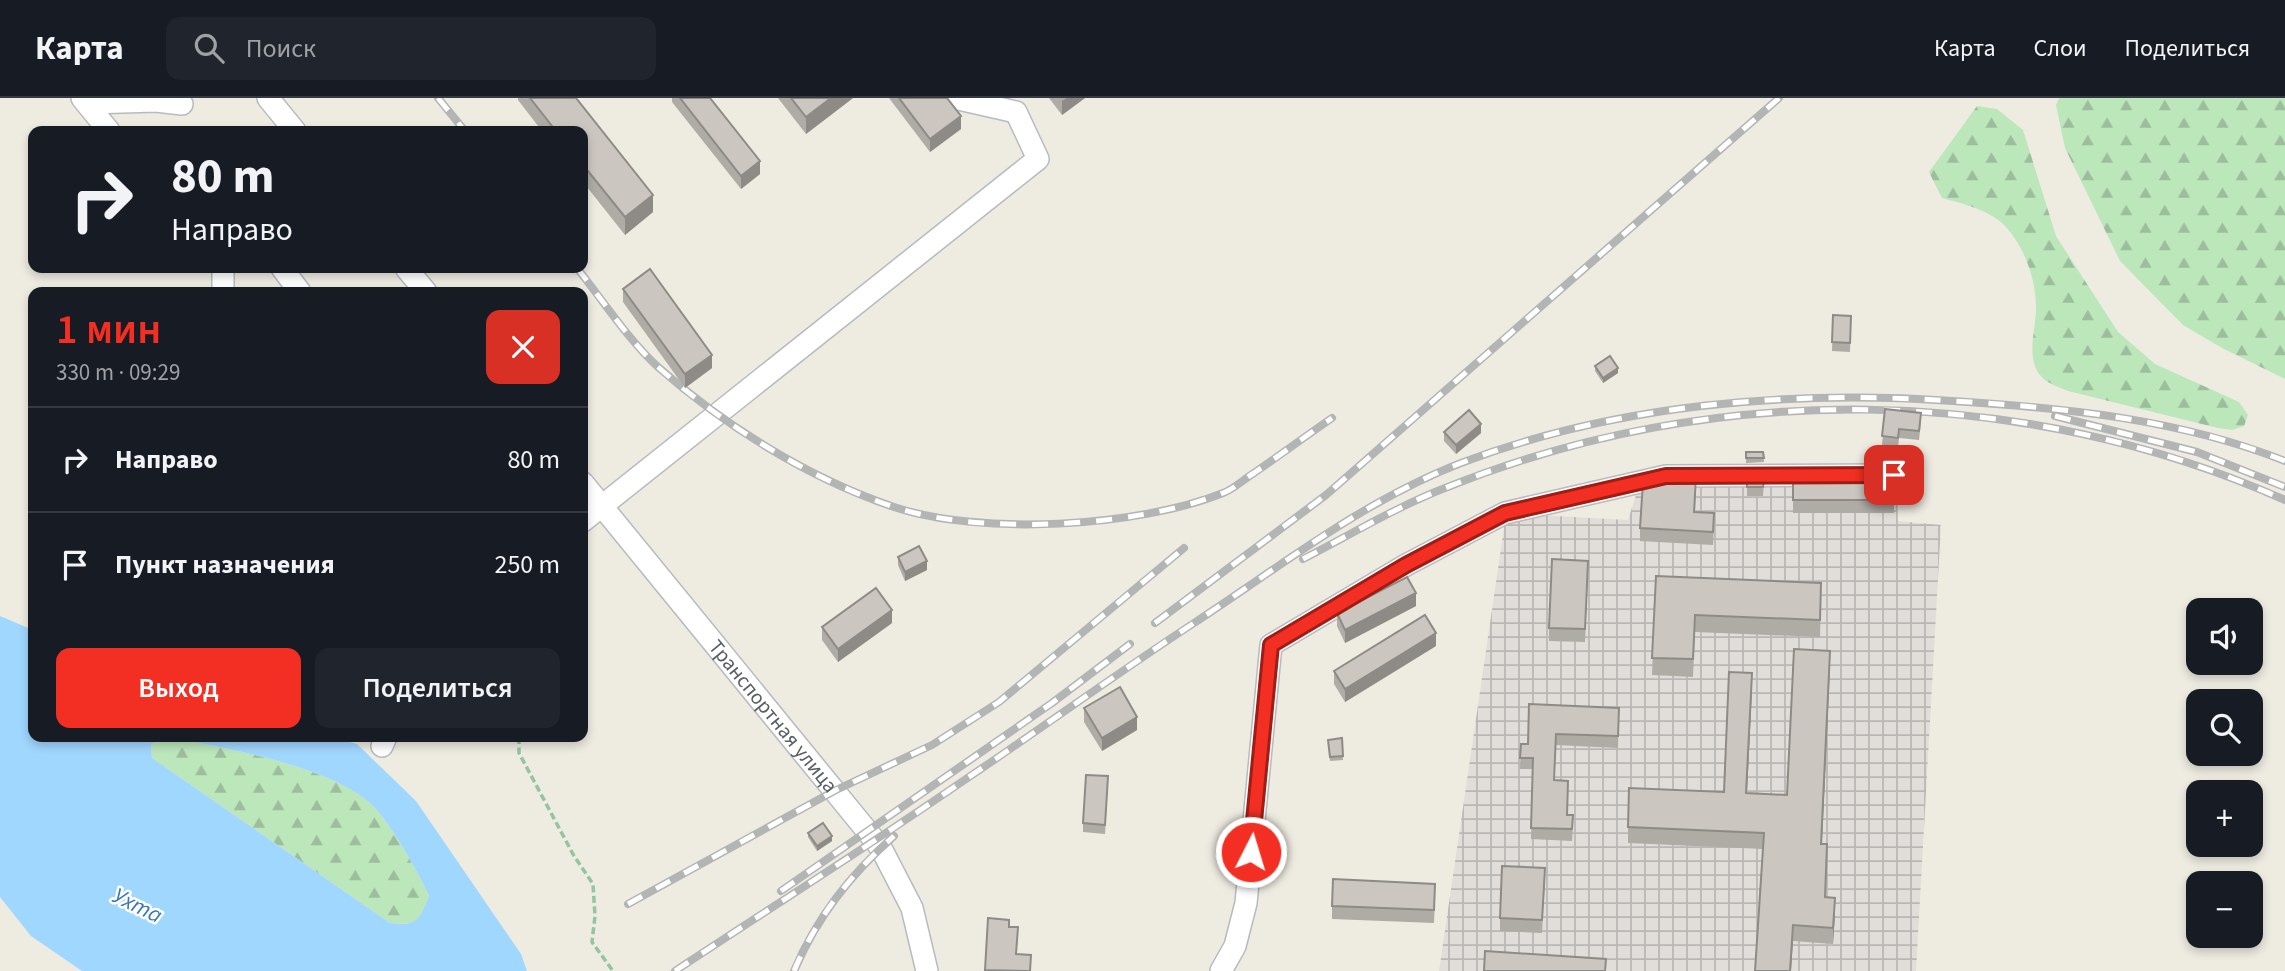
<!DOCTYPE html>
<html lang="ru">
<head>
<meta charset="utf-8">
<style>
	:root { --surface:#171b24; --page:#20242c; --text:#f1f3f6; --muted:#9ea1a6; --line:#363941; --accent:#f32e22 }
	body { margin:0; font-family:"Source Sans 3",sans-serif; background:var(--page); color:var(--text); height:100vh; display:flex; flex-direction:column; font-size:26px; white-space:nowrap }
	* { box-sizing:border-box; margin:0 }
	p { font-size:23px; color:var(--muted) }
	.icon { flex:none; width:38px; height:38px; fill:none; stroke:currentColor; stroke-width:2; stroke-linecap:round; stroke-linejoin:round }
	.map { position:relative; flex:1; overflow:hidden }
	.panel { position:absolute; left:28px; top:189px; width:560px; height:455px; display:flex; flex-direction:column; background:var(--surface); border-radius:14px; box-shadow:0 4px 10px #0003 }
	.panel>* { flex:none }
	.top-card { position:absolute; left:28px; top:28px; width:560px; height:147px; border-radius:14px; box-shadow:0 4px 10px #0003; background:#171b24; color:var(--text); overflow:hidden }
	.tools { position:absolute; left:2186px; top:500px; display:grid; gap:14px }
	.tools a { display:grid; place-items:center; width:77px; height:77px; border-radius:14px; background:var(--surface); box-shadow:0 4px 10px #0003; font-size:35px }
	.pin { position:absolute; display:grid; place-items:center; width:60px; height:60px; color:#fff; margin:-30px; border-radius:14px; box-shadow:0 4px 10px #0006 }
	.me { position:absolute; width:77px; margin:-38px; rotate:5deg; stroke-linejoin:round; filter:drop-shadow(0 0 5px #0008) }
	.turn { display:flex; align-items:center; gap:24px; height:147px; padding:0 28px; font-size:32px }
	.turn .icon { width:91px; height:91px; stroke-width:2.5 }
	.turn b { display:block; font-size:49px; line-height:60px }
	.round { display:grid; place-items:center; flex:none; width:74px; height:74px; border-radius:14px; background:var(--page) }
	.overview { display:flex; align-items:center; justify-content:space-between; height:119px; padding:0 28px }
	h1 { font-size:42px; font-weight:600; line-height:52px; color:var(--accent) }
	.cta { display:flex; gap:14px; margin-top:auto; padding:14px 28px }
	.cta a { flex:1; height:80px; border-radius:14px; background:var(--accent); color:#fff; font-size:28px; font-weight:600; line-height:80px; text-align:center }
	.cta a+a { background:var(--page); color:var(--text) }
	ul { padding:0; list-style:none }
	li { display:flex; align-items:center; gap:21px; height:105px; padding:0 28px; border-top:2px solid var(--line) }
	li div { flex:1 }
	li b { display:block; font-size:26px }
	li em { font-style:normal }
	header { display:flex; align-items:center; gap:42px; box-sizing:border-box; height:98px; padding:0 35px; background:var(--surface); border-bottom:2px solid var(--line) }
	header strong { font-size:33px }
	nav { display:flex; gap:38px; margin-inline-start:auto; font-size:24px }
	.search { width:490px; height:63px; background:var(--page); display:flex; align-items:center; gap:18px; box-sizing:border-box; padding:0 24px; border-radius:14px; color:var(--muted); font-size:26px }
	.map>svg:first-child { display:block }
	.industrial { fill:url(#industrial-grid) }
	.forest { fill:url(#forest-firs) }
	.water { fill:#a0d7ff }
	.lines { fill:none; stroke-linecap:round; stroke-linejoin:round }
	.minor-casing { stroke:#b7babf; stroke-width:24 }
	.path { stroke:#93c6a0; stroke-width:3.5; stroke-dasharray:7 3.5; stroke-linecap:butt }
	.minor { stroke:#fff; stroke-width:21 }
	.rail-casing { stroke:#b3b4b4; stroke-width:8 }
	.rail { stroke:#fff; stroke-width:5; stroke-dasharray:16; stroke-linecap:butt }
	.wall { fill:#afaba5 }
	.shaded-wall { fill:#8e8b86 }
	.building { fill:#cbc7c0; stroke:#8e8b86; stroke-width:2 }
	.route-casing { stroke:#9e1e16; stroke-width:18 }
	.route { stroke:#f32e22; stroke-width:12 }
	.labels { text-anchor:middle; stroke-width:5; stroke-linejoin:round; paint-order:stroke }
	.street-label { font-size:21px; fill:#5a5e63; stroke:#fff }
	.water-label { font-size:23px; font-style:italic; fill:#3778b7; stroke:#fff }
</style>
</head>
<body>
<header>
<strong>Карта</strong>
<div class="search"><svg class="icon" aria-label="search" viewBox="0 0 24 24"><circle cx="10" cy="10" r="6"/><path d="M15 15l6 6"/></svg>Поиск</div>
<nav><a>Карта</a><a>Слои</a><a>Поделиться</a></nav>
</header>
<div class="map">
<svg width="2285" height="873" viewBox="0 0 2285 873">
	<defs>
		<pattern id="industrial-grid" width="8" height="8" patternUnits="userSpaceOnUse" patternTransform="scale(1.75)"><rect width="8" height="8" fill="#e1ded9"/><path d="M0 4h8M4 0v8" fill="none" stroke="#b9b7b4"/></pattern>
		<pattern id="forest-firs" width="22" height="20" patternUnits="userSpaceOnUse" patternTransform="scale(1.75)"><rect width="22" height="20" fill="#bce7bb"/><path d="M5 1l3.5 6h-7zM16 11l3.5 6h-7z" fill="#9cbe9c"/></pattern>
	</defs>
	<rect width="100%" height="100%" fill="#eeebe1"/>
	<!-- industrial -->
	<polygon class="industrial" points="1658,386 1778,387 1897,393 1898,423 1941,427 1916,873 1439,873 1505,423 1536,417 1628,422 1636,397"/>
	<!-- forest -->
	<g class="forest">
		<polygon points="2059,0 2285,0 2285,281 2222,250 2183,227 2120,163 2065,50 2056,7"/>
		<path d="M1977 8 1997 11 2023 32 2056 138 2118 234 2155 266 2239 304 2248 317 2244 328 2232 332 2218 330 2068 293C2055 288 2040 283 2035 268 2029 251 2035 232 2036 214 2037 184 2025 147 2002 125 1986 111 1961 105 1942 100L1929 74Z"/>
		<path d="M172 639C229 652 330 667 373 708 389 723 420 777 429 798 419 823 418 828 390 825L152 660 151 646Z"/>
	</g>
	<!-- water -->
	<path class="water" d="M0 518 33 532V639H169L151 646 152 660 390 825C417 828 419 823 429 798 420 777 389 723 373 708 330 667 229 652 172 639H330L357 646 416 703 521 856 527 873H82L31 838 0 799Z"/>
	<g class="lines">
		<defs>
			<g id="minor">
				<polyline points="82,0 109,33"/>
				<polyline points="268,0 295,33"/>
				<polyline points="89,5 156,3 182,6"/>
				<polyline points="223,170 223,194"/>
				<polyline points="282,170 300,194"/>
				<polyline points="406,170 426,194"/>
				<path id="s1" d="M583 385 881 750 912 810 927 873"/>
				<polyline points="583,423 1038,61 1016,14 954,0"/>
				<polyline points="382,648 386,639"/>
				<polyline points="1221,873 1235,848 1246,805 1271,547 1406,467 1505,415 1666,378 1894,377"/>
			</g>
		</defs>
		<!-- minor casing -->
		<use href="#minor" class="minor-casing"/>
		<!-- path -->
		<polyline class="path" points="519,639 519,655 574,758 593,786 595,818 592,844 613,873"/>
		<!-- minor -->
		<use href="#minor" class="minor"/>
		<defs>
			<g id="rail">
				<polyline points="438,0 465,33"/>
				<path d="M577 170C601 200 630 244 658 269 725 328 808 380 894 409 981 438 1138 429 1223 395 1234 391 1244 381 1254 375 1280 357 1306 338 1332 320"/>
				<polyline points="2055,318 2197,354 2285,389"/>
				<path d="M1303 461C1350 437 1396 409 1445 390 1713 282 2022 285 2285 402"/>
				<polyline points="1155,525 1326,397 1779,0"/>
				<polyline points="781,793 1052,605 1130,546"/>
				<polyline points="628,806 836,692 932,647 999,604 1184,450"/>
				<path d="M675 873C772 809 870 747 966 681 1042 630 1116 576 1194 525 1281 468 1363 403 1461 365 1616 306 1789 292 1953 303 2066 310 2179 321 2285 363"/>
				<path d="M794 873C817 819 850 777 894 738"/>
			</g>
		</defs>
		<!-- rail casing -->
		<use href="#rail" class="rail-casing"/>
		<!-- rail -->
		<use href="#rail" class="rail"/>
	</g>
	<!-- wall -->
	<g class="wall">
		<polygon points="518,0 576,0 653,114 625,137 583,84 583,33 542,33 518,2"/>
		<polygon points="672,0 710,0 760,76 741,91 672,4"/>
		<polygon points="778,0 853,0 806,36"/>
		<polygon points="889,0 947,0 961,31 930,54"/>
		<polygon points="1049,0 1085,0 1062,17"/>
		<polygon points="623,191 712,270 685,290 623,204"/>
		<polygon points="1833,217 1851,218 1850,254 1832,253"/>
		<polygon points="1595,268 1618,275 1603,285 1595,273"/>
		<polygon points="1885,311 1921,324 1919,342 1899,340 1898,349 1882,347"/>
		<polygon points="1444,334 1481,335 1456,356 1444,343"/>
		<polygon points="1746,354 1763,354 1764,364 1746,365"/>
		<rect x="1793" y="378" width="101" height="37"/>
		<polygon points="1747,382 1764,382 1763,398 1747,398"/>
		<polygon points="1696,392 1695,414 1714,429 1713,447 1640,443 1640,430"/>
		<polygon points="898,459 927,472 905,483 898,467"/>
		<polygon points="1588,476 1585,544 1549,543 1549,530"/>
		<polygon points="1656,478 1821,502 1820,539 1695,534 1693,579 1652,577"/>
		<polygon points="1416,508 1345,545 1337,528 1337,515"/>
		<polygon points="892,525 838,564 822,542 822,529"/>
		<polygon points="1436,548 1345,604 1334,586 1334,573"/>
		<polygon points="1830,569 1822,746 1827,762 1826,799 1835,816 1833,846 1793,843 1763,751 1628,745 1628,729 1724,694 1752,591 1747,695 1787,697"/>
		<polygon points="1084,610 1137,632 1102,653 1084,624"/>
		<polygon points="1619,610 1618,650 1556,647 1554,682 1567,717 1573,728 1572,743 1531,741 1533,671 1520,671 1521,646 1528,646"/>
		<polygon points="1342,640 1343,662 1330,663 1328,642"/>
		<polygon points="1108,687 1105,736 1083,734 1083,725"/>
		<polygon points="808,735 832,743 817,753 808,739"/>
		<polygon points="1545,783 1542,835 1500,833 1500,820"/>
		<polygon points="1435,799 1434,825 1332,821 1332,808"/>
	</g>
	<!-- shaded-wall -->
	<g class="shaded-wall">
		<polygon points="831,0 853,0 806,36 806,19"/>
		<polygon points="1067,0 1085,0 1062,17 1062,3"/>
		<polygon points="961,18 961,31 930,54 930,41"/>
		<polygon points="760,63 760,76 741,91 741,78"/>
		<polygon points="653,97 653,114 625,137 625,119"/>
		<polygon points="712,257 712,270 685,290 685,276"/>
		<polygon points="1618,270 1618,275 1603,285 1603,280"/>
		<polygon points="1481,326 1481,335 1456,356 1456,347"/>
		<polygon points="927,463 927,472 905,483 905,474"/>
		<polygon points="1416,495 1416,508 1345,545 1345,532"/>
		<polygon points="892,512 892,525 838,564 838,551"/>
		<polygon points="1436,535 1436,548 1345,604 1345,591"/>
		<polygon points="1830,553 1830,569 1821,762 1821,746"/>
		<polygon points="1752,575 1752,591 1746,712 1746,695"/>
		<polygon points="1137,619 1137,632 1102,653 1102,640"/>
		<polygon points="832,738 832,743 817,753 817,748"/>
		<polygon points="1835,800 1835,816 1833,846 1833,830"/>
		<polygon points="1793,827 1793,843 1791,873 1790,873"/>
	</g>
	<!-- building -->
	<g class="building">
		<polygon points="530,0 576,0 653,97 625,119 583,67 583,33 556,33"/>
		<polygon points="680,0 710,0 760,63 741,78"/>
		<polygon points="791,0 831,0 806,19"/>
		<polygon points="899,0 947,0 961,18 930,41"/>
		<polygon points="650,171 712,257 685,276 623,191"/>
		<polygon points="1833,217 1851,218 1850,245 1832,244"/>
		<polygon points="1610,258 1618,270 1603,280 1595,268"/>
		<polygon points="1885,311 1921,315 1919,333 1899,331 1898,340 1882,338"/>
		<polygon points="1469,312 1481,326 1456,347 1444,334"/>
		<polygon points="1746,354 1763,354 1764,360 1746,360"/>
		<polygon points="1668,378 1696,378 1694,414 1714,415 1713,434 1640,430 1643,384"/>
		<rect x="1793" y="378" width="101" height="24"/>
		<polygon points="1747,382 1764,382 1763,389 1747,389"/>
		<polygon points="919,448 927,463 905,474 898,459"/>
		<polygon points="1552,461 1588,463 1585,531 1549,530"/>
		<polygon points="1656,478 1821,485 1820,522 1695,517 1693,561 1652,560"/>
		<polygon points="1407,479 1416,495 1345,532 1337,515"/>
		<polygon points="876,490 892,512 838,551 822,529"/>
		<polygon points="1425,517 1436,535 1345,591 1334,573"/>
		<polygon points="1794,551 1830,553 1821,746 1827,746 1825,799 1835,800 1833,830 1793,827 1790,873 1755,873 1764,735 1628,729 1629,690 1724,694 1729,574 1752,575 1746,695 1787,697"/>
		<polygon points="1120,589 1137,619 1102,640 1084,610"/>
		<polygon points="1529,606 1619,610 1618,638 1556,636 1554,682 1568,683 1567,717 1573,717 1572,731 1531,730 1533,660 1520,660 1521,646 1528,646"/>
		<polygon points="1342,640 1343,658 1330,659 1328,642"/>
		<polygon points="1086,677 1108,678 1105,727 1083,725"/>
		<polygon points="823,725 832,738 817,748 808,735"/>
		<polygon points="1502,768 1545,770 1542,822 1500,820"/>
		<polygon points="1333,781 1435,786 1434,812 1332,808"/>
		<polygon points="988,820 1009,822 1009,829 1018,829 1016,856 1031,857 1030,873 985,872"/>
		<polygon points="1485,853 1606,861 1605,873 1484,873"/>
	</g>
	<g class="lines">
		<defs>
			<polyline id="route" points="1251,754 1271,547 1406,467 1505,415 1666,378 1894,377"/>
		</defs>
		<!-- route casing -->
		<use href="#route" class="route-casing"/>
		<!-- route -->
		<use href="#route" class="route"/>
	</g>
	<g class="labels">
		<!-- street labels -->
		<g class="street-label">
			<text dy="7" stroke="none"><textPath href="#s1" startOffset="301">Транспортная улица</textPath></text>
		</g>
		<!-- water labels -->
		<g class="water-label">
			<text transform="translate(138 807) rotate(26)" y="8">Ухта</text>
		</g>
	</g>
</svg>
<div class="tools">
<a><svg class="icon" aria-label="sound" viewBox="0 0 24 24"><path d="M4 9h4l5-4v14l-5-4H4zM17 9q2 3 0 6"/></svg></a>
<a><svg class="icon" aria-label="search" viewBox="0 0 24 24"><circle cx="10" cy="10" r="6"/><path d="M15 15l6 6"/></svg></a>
<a>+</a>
<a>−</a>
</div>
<div class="pin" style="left:1894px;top:377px;background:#d93025"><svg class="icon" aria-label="arrive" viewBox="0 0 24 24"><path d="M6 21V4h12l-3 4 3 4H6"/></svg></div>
<svg class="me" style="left:1251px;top:754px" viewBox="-20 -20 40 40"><circle r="17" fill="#f32e22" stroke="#fff" stroke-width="3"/><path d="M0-11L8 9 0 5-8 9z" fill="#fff"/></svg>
<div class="top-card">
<div class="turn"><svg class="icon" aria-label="right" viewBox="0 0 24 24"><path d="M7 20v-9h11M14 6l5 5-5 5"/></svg><div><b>80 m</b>Направо</div></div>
</div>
<section class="panel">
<div class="overview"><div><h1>1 мин</h1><p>330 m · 09:29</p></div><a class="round" style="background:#d93025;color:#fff"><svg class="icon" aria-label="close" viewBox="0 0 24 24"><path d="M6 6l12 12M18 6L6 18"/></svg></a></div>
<ul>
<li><svg class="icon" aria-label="right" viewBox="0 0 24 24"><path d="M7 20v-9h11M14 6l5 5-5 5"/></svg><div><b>Направо</b></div><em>80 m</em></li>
<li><svg class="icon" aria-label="arrive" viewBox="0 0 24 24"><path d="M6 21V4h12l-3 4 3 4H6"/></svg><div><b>Пункт назначения</b></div><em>250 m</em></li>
</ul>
<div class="cta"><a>Выход</a><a>Поделиться</a></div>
</section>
</div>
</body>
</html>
